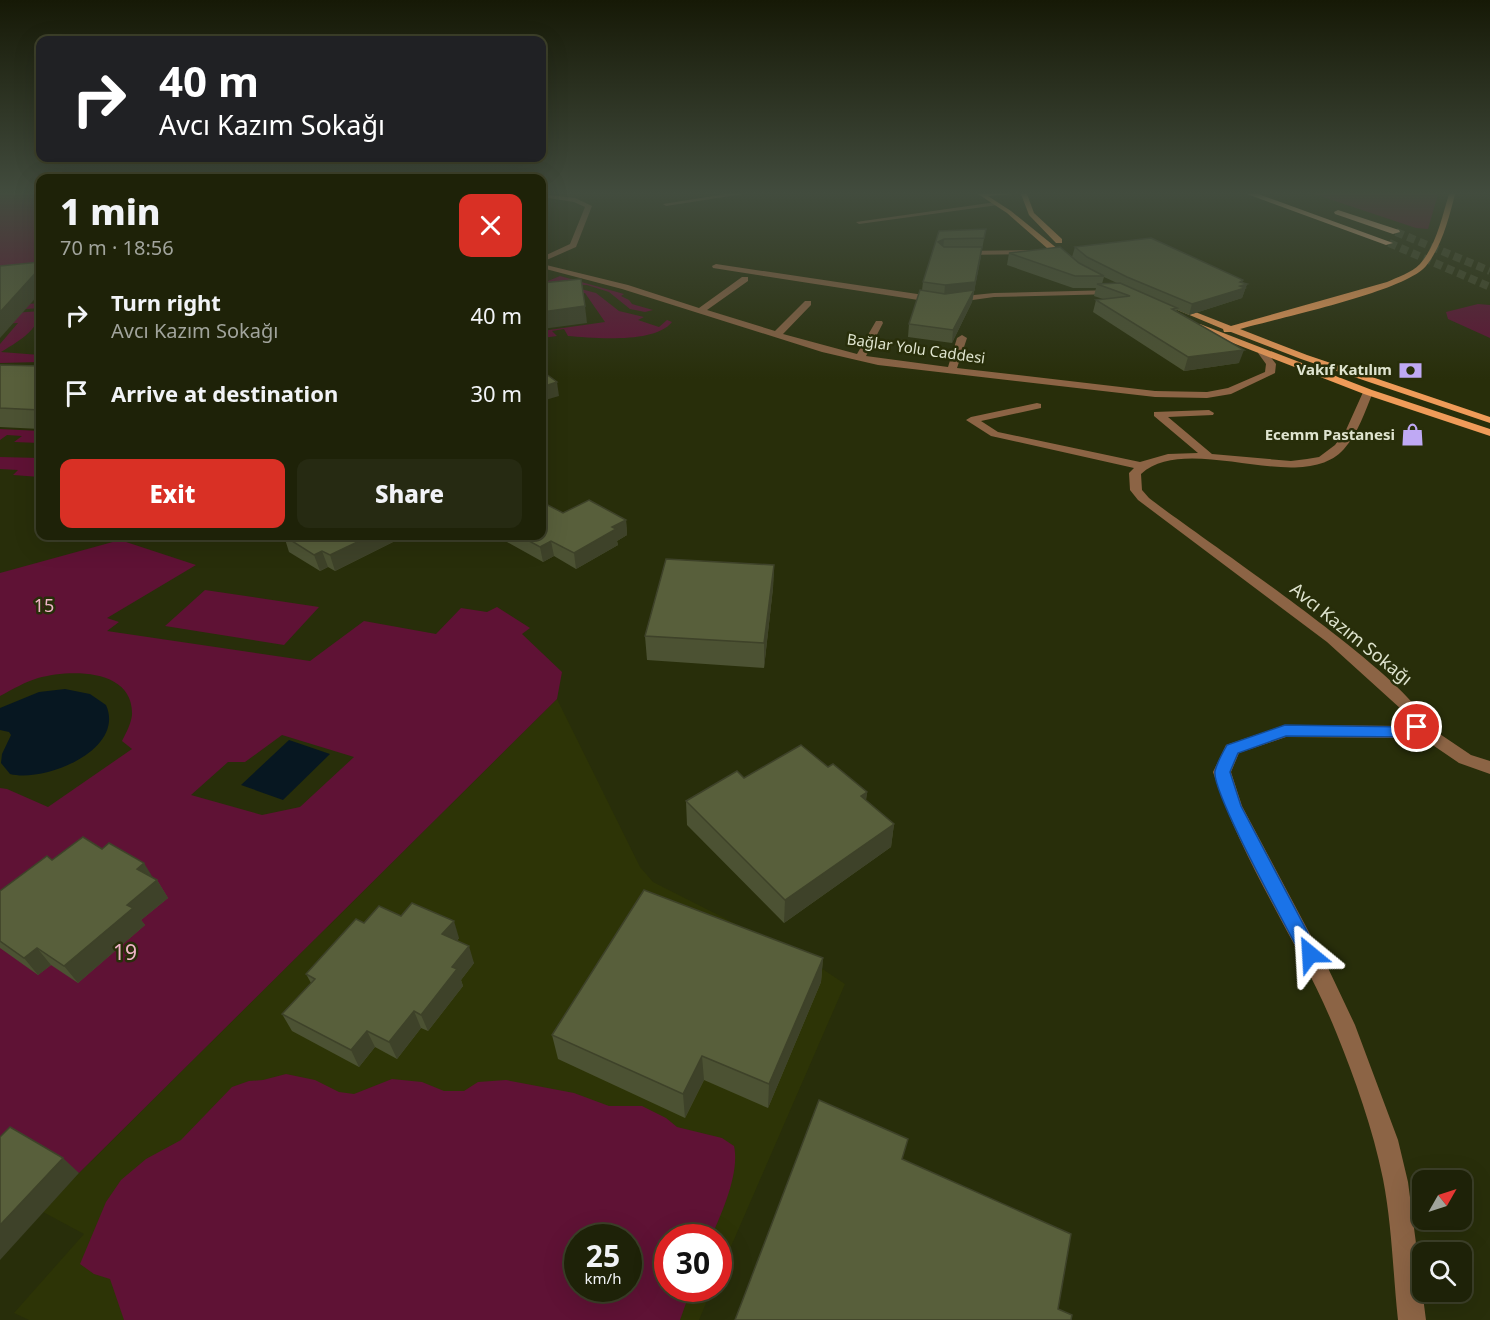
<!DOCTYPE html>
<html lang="en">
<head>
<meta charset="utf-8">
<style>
	:root { --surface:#1e2208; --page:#262a12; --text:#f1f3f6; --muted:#a1a49c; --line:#3c3f29; --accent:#d93025 }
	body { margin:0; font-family:"Noto Sans",sans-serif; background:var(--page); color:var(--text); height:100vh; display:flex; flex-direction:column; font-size:22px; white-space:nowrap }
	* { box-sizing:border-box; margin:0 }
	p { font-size:20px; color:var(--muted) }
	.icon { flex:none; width:33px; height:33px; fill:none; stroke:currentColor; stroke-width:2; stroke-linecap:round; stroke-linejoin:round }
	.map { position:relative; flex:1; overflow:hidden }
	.panel { position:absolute; left:36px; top:174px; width:510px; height:366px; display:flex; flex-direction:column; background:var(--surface); border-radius:12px; box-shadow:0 6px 24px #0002,0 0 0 2px var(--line) }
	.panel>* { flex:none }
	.hud { position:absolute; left:36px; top:36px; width:510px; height:126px; border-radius:12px; box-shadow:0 6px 24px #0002,0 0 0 2px var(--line); background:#202124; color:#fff; overflow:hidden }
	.needle { width:39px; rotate:51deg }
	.fabs { position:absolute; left:1412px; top:1170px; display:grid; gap:12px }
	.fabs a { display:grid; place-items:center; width:60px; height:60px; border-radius:12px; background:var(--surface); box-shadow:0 6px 24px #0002,0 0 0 2px var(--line); font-size:30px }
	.speed { position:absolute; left:564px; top:1224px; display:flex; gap:12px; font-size:30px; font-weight:700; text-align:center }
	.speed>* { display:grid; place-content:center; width:78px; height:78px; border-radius:50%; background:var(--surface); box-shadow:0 6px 24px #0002,0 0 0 2px var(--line); line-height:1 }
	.speed small { font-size:15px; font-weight:400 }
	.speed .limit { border:9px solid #d22; background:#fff; color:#111 }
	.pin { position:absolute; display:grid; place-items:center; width:51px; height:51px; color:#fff; margin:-26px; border:3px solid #fff; border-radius:50%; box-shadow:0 2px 6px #0007 }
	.me { position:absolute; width:66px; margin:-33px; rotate:333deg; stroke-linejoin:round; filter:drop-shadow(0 0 4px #0008) }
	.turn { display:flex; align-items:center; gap:21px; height:126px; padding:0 24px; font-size:27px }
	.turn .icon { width:78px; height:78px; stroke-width:2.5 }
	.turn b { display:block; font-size:42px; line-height:51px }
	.round { display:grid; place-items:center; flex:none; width:63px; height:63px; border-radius:12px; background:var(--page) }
	.overview { display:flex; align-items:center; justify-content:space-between; height:102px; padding:0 24px }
	h1 { font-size:36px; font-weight:800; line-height:45px }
	.button { display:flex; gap:12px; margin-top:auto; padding:12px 24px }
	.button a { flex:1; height:69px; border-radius:12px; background:var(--accent); color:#fff; font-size:24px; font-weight:800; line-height:69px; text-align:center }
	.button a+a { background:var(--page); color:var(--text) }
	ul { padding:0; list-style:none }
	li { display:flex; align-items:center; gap:18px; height:78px; padding:0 24px }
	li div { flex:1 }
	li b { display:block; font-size:22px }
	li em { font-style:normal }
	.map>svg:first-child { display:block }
	.built { fill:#2d3406; fill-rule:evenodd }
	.green { fill:#5f1235; fill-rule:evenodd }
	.water { fill:#071721 }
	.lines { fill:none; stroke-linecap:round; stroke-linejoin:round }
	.highway-tunnel { stroke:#434928; stroke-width:8; stroke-dasharray:8 4.5; stroke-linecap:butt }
	.minor { fill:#8c6445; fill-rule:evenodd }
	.major { fill:#ef9b59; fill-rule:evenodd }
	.highway { fill:#fabe91; fill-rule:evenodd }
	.wall { fill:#4c5233; fill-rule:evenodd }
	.shaded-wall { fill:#3e4229 }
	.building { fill:#585f3b; stroke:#3e4229; stroke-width:1.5 }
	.route { fill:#1a73e8; stroke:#114b97; stroke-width:1.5 }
	.labels { text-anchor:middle; stroke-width:5; stroke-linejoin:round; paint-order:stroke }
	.far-street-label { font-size:15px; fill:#dfe4cf; stroke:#282e0a }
	.far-poi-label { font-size:15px; font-weight:bold; fill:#dfe4cf; stroke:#282e0a; text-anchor:end }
	.park-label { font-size:18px; fill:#f0b5c8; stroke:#282e0a }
	.street-label { font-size:18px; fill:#dfe4cf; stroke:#282e0a }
	.near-park-label { font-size:21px; fill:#f0b5c8; stroke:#282e0a }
</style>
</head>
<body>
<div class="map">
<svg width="1490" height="1320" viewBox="0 0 1490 1320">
	<rect width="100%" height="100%" fill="#282e0a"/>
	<!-- built -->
	<path class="built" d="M557 699 640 867 653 882 815 964 845 984 719 1274 718 1238H668V1288L712 1289 699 1320H29L14 1313 84 1234 43 1212 79 1173ZM578 1238H628V1288H578Z"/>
	<!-- green -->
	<g class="green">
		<polygon points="0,194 40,194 40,278 2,306 40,303 40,308 0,311"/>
		<polygon points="1314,194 1438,194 1428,229 1416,228"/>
		<polygon points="560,276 624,294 621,296 629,300 632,304 653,310 645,312 630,309 609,292 587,285 542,284 542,280 548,281"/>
		<path d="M577 288 596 293 619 311 644 317 638 320 659 327 667 320 672 322C655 344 593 338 568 336L564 329 552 331 557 336 542 338V331L605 322 585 293 542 298Z"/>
		<polygon points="1478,304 1490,305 1490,338 1448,319 1446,312"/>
		<path d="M40 311C40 330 14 344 1 352L40 355V362L0 363V344L18 323 0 324V314Z"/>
		<polygon points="0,429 40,431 40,443 14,442 22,436 7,435 0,440"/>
		<polygon points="0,457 40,458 40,477 13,475 18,470 0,469"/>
		<path d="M120 540 196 565 107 618 119 622 107 631 310 661 364 621 436 634 461 608 487 612 497 607 530 628 522 634 562 672 557 699 79 1173 27 1143 0 1171V788L7 789 48 807 132 749 122 741C126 733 131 724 132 715 134 668 70 669 38 678 25 682 13 689 0 696V573ZM282 735 354 757 300 807 262 815 191 795 228 762H245Z"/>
		<polygon points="205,590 319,607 284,645 165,626"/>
		<path d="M286 1074 315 1080 339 1092 354 1094 392 1079 422 1082 444 1091H464L478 1082 506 1080 574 1093 609 1106H642L666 1118 677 1127 722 1138 734 1146C740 1172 722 1213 711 1237L668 1238V1288L691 1289 680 1320H124L110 1279 94 1274 80 1264 106 1202 121 1180 146 1159 181 1140 232 1087 249 1081 263 1080ZM578 1238H628V1288H578Z"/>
	</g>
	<!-- water -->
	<g class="water">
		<path d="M65 689 90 694 106 705C126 750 44 783 10 774L1 763 2 754 11 735 9 732 0 730V708L39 692Z"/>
		<polygon points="289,740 330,754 283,800 241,785"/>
	</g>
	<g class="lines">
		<!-- highway-tunnel -->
		<g class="highway-tunnel">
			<polyline points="1396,232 1490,271"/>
			<polyline points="1389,243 1490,287"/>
		</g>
		<!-- minor -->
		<g class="minor">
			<polygon points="542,194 575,198 592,206 576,247 542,262 542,257 570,244 585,207 574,202 542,197"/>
			<polygon points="726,194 743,194 666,206 663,204"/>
			<polygon points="996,202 998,205 859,224 856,222"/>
			<polygon points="1040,250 1043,254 962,255 958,253 962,251"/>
			<polygon points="542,264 628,285 699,308 742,277 748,277 748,281 707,310 775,331 805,301 811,301 811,305 783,334 857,354 876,321 882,321 883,323 866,356 948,367 957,338 962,335 967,338 957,368 1155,391 1207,392 1228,388 1265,372 1266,364 1258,353 1263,350 1266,351 1276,364 1275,373 1231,394 1207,398 1155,397 878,365 822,352 622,289 542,268"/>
			<polygon points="716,264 944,298 994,293 1114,290 1118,292 1114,294 994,297 944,304 713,268 712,266"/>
			<path d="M1364 390 1373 392C1365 412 1358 433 1344 449 1301 497 1189 431 1141 474L1142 490 1149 498C1192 532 1420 684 1425 724L1471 755 1490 761V774L1459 763 1418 735 1411 738 1286 737 1239 753 1231 772 1242 806 1328 968 1355 1025 1398 1140 1408 1182 1426 1320H1398C1393 1274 1392 1225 1383 1179 1373 1129 1355 1079 1336 1032 1300 943 1242 863 1213 772L1226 745 1285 725 1407 726 1408 719 1401 709 1327 642 1138 500 1130 490 1129 473 1134 468 991 436 966 420 971 417 1037 403 1041 404V408L981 421 998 432 1140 462 1168 454 1198 453 1154 416V412L1209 410 1214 413 1213 415 1168 417 1212 454 1291 461 1307 459 1319 457 1335 445 1346 430Z"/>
		</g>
		<!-- major -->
		<g class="major">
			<polygon points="978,194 1012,194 988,196 1011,211 1069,258 1069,262 1063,262 1007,213"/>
			<polygon points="1021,194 1027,194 1034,213 1062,239 1062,243 1056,243 1029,215"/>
			<path d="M1449 194H1455C1449 218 1442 246 1426 266 1404 292 1278 318 1240 329L1307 355 1490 417V423L1301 359 1231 332H1224L1223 329 1168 306 1175 304 1231 326 1387 282C1398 277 1411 273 1420 264 1436 246 1442 217 1449 194Z"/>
			<polygon points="1200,324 1372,390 1490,429 1490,436 1364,394 1197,329 1196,327"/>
		</g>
		<!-- highway -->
		<g class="highway">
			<polygon points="1247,194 1258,194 1393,243 1386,245"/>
			<polygon points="1338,210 1399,230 1400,232 1393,234 1335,214 1334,212"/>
		</g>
	</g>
	<!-- wall -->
	<g class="wall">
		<polygon points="939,231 984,239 972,302 952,343 908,337 909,324 922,290 923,282"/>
		<path d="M1075 247 1243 280 1242 282 1247 284 1242 298 1189 315 1177 310 1176 311 1239 363 1184 371 1093 312 1096 300 1103 299 1094 296 1096 288H1073L1007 265 1009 253 1079 263 1082 265 1072 257ZM1104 277 1117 283 1102 284Z"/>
		<polygon points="0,365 40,366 40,429 0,427"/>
		<polygon points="563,513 626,520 627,535 617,541 618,545 576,569 554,556 543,562 507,542 506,536 542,536"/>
		<polygon points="284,536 391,536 393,542 335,571 328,567 320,571 289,552"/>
		<polygon points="774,565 773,588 764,668 647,660 645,636"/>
		<polygon points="828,767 867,792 866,800 894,824 891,847 784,923 687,825 686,801"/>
		<polygon points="102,849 157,880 168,898 141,920 145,925 78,983 51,965 38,975 0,948 0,891"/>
		<polygon points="364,923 459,938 457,941 474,963 461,980 463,986 428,1031 421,1028 397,1059 375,1047 359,1067 292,1031 282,1014 311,983 306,974"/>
		<polygon points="823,958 821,982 768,1108 704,1080 685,1118 558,1059 552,1035"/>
	</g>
	<!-- shaded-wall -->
	<g class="shaded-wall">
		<polygon points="944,239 943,249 938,242"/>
		<polygon points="981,257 972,302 952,343 953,330 944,296 945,285"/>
		<polygon points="40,268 40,293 0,338 0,312"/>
		<polygon points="1243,280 1241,286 1247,284 1242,298 1189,315 1192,304"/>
		<polygon points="585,306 587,323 542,329 542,312"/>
		<polygon points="1244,350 1239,363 1184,371 1188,357"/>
		<polygon points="557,382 559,396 542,401 542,387"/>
		<polygon points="626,520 627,535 617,541 618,545 576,569 574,553 612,527"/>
		<polygon points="370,536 391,536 393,542 335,571 330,555"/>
		<polygon points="551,541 554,556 543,562 540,547"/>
		<polygon points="322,551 328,567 320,571 314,555"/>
		<polygon points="774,565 773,588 764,668 764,643"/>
		<polygon points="867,792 864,816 861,796"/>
		<polygon points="894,824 891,847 784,923 785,900"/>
		<polygon points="144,863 155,881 137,869"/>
		<polygon points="157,880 168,898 141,920 145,925 78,983 64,966 127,905"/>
		<polygon points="454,921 459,938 448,951 442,934"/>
		<polygon points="469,946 474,963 461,980 463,986 428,1031 421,1015 452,967"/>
		<polygon points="37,948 51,965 38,975 24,958"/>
		<polygon points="823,958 821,982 768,1108 769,1084"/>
		<polygon points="414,1011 421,1028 397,1059 389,1042"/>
		<polygon points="367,1031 375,1047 359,1067 351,1050"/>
		<polygon points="702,1056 704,1080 685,1118 683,1094"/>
		<polygon points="63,1158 79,1173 0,1260 0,1225"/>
	</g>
	<!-- building -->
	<g class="building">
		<polygon points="986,229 984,238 944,239 938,242 944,247 982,247 975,282 945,285 923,282 939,231"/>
		<polygon points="1151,238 1243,280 1240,282 1247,284 1240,286 1245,288 1192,304 1127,277 1087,257 1075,247"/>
		<polygon points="1060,247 1079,263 1104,276 1075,276 1009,253"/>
		<polygon points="40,262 40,268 0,312 0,266"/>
		<polygon points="581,279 585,306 542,312 542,283"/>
		<polygon points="1120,283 1177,308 1172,309 1244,350 1188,357 1096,300 1130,296 1097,284"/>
		<polygon points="920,290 945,294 974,290 953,330 909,324"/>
		<polygon points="0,365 40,366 40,410 0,408"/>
		<polygon points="542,371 557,382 542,387"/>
		<polygon points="589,500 626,520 612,527 616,529 574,553 551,541 540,547 520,536 542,536 542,502 563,513"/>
		<polygon points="284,536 370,536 330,555 322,551 314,555"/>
		<polygon points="666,559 774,565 764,643 645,636"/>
		<polygon points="801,745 828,767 833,764 867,792 861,796 894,824 785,900 686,801 737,771 744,778"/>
		<polygon points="83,837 102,849 109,843 144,863 137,869 157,880 127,905 133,908 64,966 37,948 24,958 0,941 0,891 47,856 52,860"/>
		<polygon points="644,890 823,958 769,1084 702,1056 683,1094 552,1035"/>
		<polygon points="412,903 454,921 442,934 469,946 452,967 457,969 421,1015 414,1011 389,1042 367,1031 351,1050 282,1014 315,979 306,974 356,919 364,923 379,906 401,916"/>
		<polygon points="819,1100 908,1139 902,1159 1071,1234 1058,1309 1072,1315 1071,1320 735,1320"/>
		<polygon points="10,1127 63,1158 0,1225 0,1137"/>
	</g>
	<!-- sky -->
	<linearGradient id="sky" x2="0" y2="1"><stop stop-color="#161906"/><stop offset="0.51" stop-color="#424c3e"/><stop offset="1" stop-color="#424c3e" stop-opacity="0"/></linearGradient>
	<rect width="1490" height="379" fill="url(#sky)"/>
	<!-- route -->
	<path class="route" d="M1417 722 1424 727 1416 736 1411 737 1286 736 1238 753 1230 772 1241 806 1319 954 1316 959 1310 962 1303 959C1289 931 1211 792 1215 771 1217 763 1223 752 1227 745L1285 725 1408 727Z"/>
	<!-- icons -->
	<defs>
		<symbol id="bank-bare" viewBox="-9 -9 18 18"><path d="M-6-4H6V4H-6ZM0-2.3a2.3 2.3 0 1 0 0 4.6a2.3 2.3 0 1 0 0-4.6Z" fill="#bfa9f4" stroke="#282e0a" stroke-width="2.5" paint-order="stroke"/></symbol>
		<symbol id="shop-bare" viewBox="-9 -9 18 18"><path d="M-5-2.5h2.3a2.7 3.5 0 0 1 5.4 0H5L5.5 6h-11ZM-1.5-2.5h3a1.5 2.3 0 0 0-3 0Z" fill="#bfa9f4" stroke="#282e0a" stroke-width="2.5" paint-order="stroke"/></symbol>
	</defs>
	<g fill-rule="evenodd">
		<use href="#bank-bare" x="1394" y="354" width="33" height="33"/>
		<use href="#shop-bare" x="1396" y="418" width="33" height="33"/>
	</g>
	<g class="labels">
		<!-- far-street labels -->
		<g class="far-street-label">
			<text transform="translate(916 349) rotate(8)" y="5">Bağlar Yolu Caddesi</text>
		</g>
		<!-- far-poi labels -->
		<g class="far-poi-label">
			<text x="1392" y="375">Vakıf Katılım</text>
			<text x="1395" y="440">Ecemm Pastanesi</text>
		</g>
		<!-- park labels -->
		<g class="park-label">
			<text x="44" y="612">15</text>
		</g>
		<!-- street labels -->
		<g class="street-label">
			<text transform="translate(1351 634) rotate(39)" y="6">Avcı Kazım Sokağı</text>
		</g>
		<!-- near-park labels -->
		<g class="near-park-label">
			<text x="125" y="960">19</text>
		</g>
	</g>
</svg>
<div class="fabs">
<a><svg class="needle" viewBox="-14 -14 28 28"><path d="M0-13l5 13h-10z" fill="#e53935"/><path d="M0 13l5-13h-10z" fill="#a1a49c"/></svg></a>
<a><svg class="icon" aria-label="search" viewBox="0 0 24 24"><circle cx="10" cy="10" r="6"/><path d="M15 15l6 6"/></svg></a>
</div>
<div class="speed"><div>25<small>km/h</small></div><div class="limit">30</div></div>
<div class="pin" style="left:1417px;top:727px;background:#d93025"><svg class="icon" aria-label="arrive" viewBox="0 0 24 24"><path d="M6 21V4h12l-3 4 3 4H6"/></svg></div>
<svg class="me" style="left:1310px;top:954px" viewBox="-20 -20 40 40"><path d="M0-17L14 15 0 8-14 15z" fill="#1a73e8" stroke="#fff" stroke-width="4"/></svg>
<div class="hud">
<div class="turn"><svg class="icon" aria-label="right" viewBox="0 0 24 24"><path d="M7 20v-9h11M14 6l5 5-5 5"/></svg><div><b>40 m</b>Avcı Kazım Sokağı</div></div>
</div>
<section class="panel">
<div class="overview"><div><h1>1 min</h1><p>70 m · 18:56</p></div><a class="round" style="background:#d93025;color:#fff"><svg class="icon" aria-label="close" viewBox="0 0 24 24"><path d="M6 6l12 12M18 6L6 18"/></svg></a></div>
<ul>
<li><svg class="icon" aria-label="right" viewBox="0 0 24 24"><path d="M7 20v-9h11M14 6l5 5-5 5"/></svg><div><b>Turn right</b><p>Avcı Kazım Sokağı</p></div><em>40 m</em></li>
<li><svg class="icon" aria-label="arrive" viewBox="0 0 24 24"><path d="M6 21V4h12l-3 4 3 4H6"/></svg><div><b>Arrive at destination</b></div><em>30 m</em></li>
</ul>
<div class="button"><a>Exit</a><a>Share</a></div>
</section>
</div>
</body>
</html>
